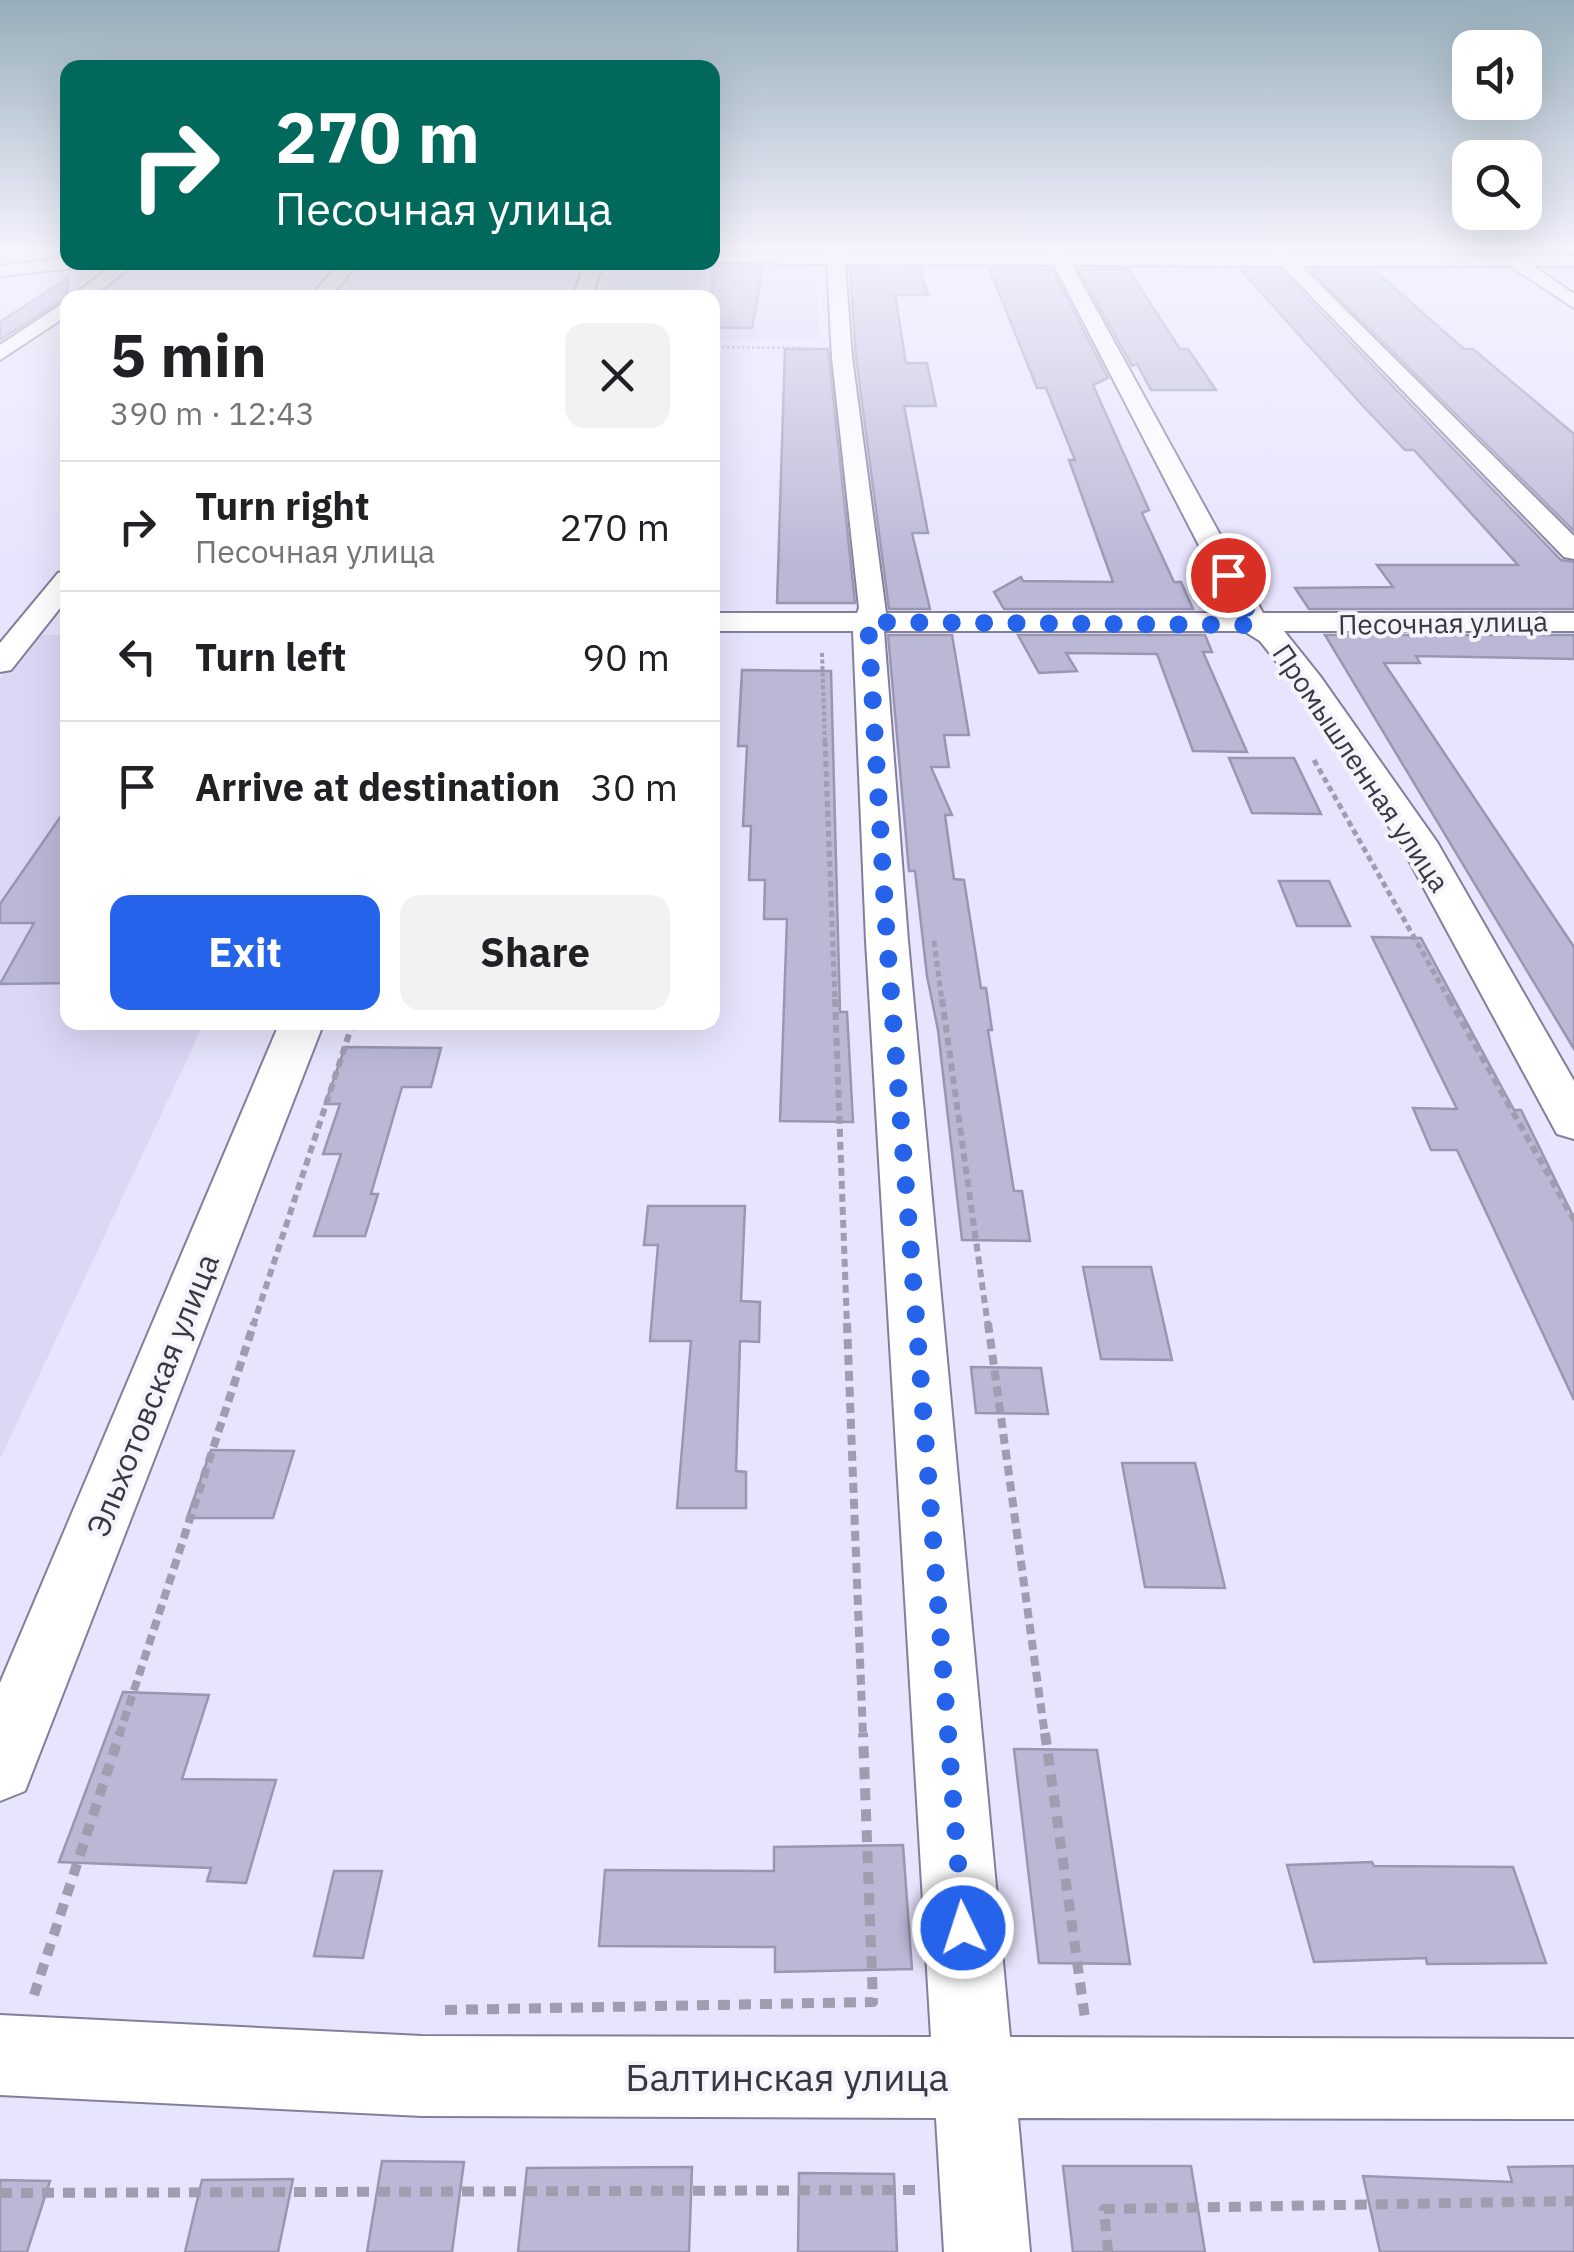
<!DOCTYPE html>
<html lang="en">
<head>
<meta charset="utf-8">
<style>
	:root { --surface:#fff; --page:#f2f2f2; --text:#202124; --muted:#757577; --line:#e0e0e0; --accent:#2563eb }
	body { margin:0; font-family:"IBM Plex Sans",sans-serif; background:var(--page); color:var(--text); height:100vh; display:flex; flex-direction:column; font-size:38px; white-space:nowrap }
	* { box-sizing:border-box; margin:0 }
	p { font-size:32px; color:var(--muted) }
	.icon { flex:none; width:55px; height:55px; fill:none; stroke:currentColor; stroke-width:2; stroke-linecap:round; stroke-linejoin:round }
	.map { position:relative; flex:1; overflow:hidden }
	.sheet { position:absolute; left:60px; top:290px; width:660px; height:740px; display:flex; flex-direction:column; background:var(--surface); border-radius:20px; box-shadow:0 10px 40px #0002 }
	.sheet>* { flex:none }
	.hud { position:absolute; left:60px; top:60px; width:660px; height:210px; border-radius:20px; box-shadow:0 10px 40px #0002; background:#00695c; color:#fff; overflow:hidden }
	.tools { position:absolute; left:1452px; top:30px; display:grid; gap:20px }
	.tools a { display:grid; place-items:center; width:90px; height:90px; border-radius:20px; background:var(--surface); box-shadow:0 10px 40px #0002; font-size:50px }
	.pin { position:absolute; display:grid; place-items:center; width:85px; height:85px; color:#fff; margin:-42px; border:5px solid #fff; border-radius:50%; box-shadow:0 2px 10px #0007 }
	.me { position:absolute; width:110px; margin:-55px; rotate:356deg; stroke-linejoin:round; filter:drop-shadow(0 0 8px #0008) }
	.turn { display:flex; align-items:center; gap:35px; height:210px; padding:0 50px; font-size:45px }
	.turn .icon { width:130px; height:130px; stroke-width:2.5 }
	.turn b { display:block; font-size:70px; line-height:85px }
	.round { display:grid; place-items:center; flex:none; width:105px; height:105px; border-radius:20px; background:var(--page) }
	.head { display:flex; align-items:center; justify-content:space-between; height:170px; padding:0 50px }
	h1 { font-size:60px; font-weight:800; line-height:75px }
	.button { display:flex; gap:20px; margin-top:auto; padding:20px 50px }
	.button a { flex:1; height:115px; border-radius:20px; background:var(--accent); color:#fff; font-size:40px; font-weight:800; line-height:115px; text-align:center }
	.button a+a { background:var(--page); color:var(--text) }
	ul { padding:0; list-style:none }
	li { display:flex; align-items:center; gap:30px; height:130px; padding:0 50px; border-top:2px solid var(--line) }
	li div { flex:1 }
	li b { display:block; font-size:38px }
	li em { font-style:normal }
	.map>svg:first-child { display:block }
	.built { fill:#dbd7f5 }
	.building { fill:#bbb8d6; stroke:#9996b2; stroke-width:2.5 }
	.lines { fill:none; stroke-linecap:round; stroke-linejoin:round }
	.minor-casing { stroke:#837f9b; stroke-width:4 }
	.path-far5 { stroke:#9f9db0; stroke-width:2.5; stroke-dasharray:2.5 2.5; stroke-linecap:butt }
	.path-far4 { stroke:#9f9db0; stroke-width:4; stroke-dasharray:4 2.5; stroke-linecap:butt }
	.path-far3 { stroke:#9f9db0; stroke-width:5; stroke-dasharray:6 4; stroke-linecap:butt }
	.path-far2 { stroke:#9f9db0; stroke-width:6; stroke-dasharray:8 5; stroke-linecap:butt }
	.path-far1 { stroke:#9f9db0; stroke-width:8; stroke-dasharray:10 6; stroke-linecap:butt }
	.path { stroke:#9f9db0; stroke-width:10; stroke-dasharray:12 9; stroke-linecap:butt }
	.minor { fill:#fff; fill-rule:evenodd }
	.route { stroke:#2563eb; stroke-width:18; stroke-dasharray:0 32.4 }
	.labels { text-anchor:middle; stroke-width:8; stroke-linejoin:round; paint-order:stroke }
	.far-street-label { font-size:28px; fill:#383743; stroke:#f4f4fa }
	.street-label { font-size:32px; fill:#383743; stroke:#f4f4fa }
	.near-street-label { font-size:38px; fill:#383743; stroke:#f4f4fa }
</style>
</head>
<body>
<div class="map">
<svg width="1574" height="2252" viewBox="0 0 1574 2252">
	<rect width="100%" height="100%" fill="#e7e4fd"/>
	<!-- built -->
	<g class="built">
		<polygon points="617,264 815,264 819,340 713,340 712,298 605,298"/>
		<polygon points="37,635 67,635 68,1022 204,1023 0,1459 0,678"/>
	</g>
	<!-- building -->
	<g class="building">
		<polygon points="712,266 763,267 752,328 712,328"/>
		<polygon points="850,268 920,268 928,295 895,295 906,363 927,363 936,406 904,406 928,533 912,533 930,609 889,609 856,357"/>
		<polygon points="989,268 1052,269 1108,378 1093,385 1149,510 1142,513 1174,582 1181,582 1193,609 1004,609 994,592 1021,577 1023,581 1113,582 1069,460 1075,460 1046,388 1037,388"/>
		<polygon points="1078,269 1128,269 1180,349 1188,349 1216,390 1151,390 1137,364 1132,366"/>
		<polygon points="1241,270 1280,270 1561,560 1574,562 1574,609 1309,609 1295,588 1393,587 1377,565 1518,565 1414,450 1405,450 1363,406"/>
		<polygon points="1310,270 1374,270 1464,349 1473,349 1574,434 1574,531"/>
		<polygon points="68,278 67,297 0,340 0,322"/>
		<polygon points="785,349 828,349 855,603 777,603"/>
		<polygon points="888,635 952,635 969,735 944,735 949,767 931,767 952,815 945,815 954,879 964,880 981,988 986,988 992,1030 988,1030 1014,1191 1022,1191 1030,1241 962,1240 938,1030 927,976 915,871 909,871"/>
		<polygon points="1018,635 1205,635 1212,652 1203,652 1247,752 1193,751 1157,654 1066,653 1077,671 1039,673"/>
		<polygon points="1325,635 1574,635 1574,659 1416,656 1420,663 1384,663 1574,947 1574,1049"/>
		<polygon points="742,670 831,671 840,1012 847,1012 853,1122 780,1121 787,919 764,919 765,880 749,880 751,826 743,826 747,746 738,746"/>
		<polygon points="1229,758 1294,758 1321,814 1252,813"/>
		<polygon points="68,806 68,983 0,984 34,923 0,923 0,904"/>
		<polygon points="1279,881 1329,881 1350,926 1297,926"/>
		<polygon points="1372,937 1421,938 1514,1110 1521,1110 1574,1218 1574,1400 1457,1150 1431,1150 1413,1108 1457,1109"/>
		<polygon points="345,1047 441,1048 431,1087 402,1087 371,1194 378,1194 365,1236 314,1236 341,1154 323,1154 340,1104 325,1104"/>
		<polygon points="648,1206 745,1206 741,1301 760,1302 759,1342 740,1341 736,1471 746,1472 746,1508 677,1508 691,1341 650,1341 658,1245 644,1245"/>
		<polygon points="1083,1267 1151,1267 1172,1360 1101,1359"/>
		<polygon points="971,1367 1041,1368 1048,1414 976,1413"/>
		<polygon points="211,1450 294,1451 273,1518 187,1518"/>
		<polygon points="1122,1463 1195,1463 1225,1588 1145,1587"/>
		<polygon points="123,1692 209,1695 182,1779 276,1780 246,1883 207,1881 211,1868 59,1862"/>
		<polygon points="1014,1749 1097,1750 1130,1964 1039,1963"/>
		<polygon points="903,1845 912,1969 775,1972 775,1947 599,1946 605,1870 774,1871 774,1847"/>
		<polygon points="1372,1862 1374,1866 1513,1867 1546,1963 1427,1964 1426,1958 1314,1962 1287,1865"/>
		<polygon points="334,1871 382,1871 363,1958 314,1956"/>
		<polygon points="382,2161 464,2162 452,2252 367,2252"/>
		<polygon points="1063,2166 1191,2166 1205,2252 1073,2252"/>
		<polygon points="1574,2166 1574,2252 1380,2252 1363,2176 1512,2182 1508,2167"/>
		<polygon points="692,2167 689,2252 518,2252 527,2168"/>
		<polygon points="799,2173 894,2174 897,2252 798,2252"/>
		<polygon points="293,2179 278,2252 185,2252 202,2180"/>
		<polygon points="0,2180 50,2181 27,2252 0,2252"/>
	</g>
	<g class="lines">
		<defs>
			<g id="minor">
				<path d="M827 250H843L844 254 1049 255 1047 250H1063L1066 255H1271L1268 250H1286L1291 255 1574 256V266H1533L1574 294V308L1510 266H1301L1574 536V559L1564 557 1282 266 1072 265 1263 613H1574V631H1284L1320 676 1437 842 1574 1081V1139L1557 1134 1399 842 1297 688 1260 641 1244 631H884L908 941 1010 2037 1574 2039V2119L1018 2118 1030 2252H944L936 2118 422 2116 0 2095V2015L422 2036 931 2037 866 941 853 631H712V613H857L859 608 832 357 827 264 706 262H712V254H827ZM845 264 1054 265 1234 613H886L852 357Z"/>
				<polygon points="68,258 68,262 90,262 82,267 0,276 0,266"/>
				<polygon points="116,262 136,262 92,298 70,298"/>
				<polygon points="341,262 359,262 329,298 309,298"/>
				<polygon points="585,262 603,262 591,298 573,298"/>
				<polygon points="68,300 68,315 0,360 0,345"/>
				<polygon points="68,571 68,598 11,670 0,672 0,643 58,573"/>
				<polygon points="280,1022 324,1022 25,1791 0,1801 0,1683"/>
			</g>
		</defs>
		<!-- minor casing -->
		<use href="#minor" class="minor-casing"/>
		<!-- path-far5 -->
		<g class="path-far5">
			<polyline points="415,262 563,263"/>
			<polyline points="155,263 282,262"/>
			<polyline points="712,347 811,348"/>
		</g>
		<!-- path-far4 -->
		<polyline class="path-far4" points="822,653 825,744"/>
		<!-- path-far3 -->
		<g class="path-far3">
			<polyline points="825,741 835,1001"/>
			<polyline points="1314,760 1450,1001"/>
			<polyline points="934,941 942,1001"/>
		</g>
		<!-- path-far2 -->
		<g class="path-far2">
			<polyline points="835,999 847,1326"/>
			<polyline points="942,999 988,1326"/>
			<polyline points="1449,999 1574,1220"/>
			<polyline points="253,1326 353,1022"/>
		</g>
		<!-- path-far1 -->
		<g class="path-far1">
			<polyline points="847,1323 863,1736"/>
			<polyline points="988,1323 1045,1736"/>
			<polyline points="119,1736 254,1323"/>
		</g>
		<!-- path -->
		<g class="path">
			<polyline points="1045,1733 1085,2018"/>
			<polyline points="34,1995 120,1733"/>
			<polyline points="445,2010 873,2002 863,1733"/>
			<polyline points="0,2193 919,2190"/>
			<polyline points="1108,2252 1104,2209 1574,2201"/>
		</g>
		<!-- minor -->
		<use href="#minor" class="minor"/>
	</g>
	<!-- sky -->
	<linearGradient id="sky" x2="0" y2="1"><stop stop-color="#97aeba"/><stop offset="0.44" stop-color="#f4f3fe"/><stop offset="1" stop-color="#f4f3fe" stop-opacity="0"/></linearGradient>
	<rect width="1574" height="565" fill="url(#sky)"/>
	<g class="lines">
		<!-- route -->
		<polyline class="route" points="963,1928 887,941 868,622 1256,625 1228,575"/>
	</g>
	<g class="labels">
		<!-- far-street labels -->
		<g class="far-street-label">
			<text transform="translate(1443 623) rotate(-1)" y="10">Песочная улица</text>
			<text transform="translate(1361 768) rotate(56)" y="10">Промышленная улица</text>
		</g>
		<!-- street labels -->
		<g class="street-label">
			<text transform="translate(153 1395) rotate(-68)" y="11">Эльхотовская улица</text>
		</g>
		<!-- near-street labels -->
		<g class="near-street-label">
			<text x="787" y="2091">Балтинская улица</text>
		</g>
	</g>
</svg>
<div class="tools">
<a><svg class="icon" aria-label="sound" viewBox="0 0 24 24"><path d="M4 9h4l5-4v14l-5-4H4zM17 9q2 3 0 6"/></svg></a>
<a><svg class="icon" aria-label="search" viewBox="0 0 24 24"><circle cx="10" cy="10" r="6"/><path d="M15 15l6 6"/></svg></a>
</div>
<div class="pin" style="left:1228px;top:575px;background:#d93025"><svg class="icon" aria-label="arrive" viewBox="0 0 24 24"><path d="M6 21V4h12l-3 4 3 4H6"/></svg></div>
<svg class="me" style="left:963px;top:1928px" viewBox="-20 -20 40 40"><circle r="17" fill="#2563eb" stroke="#fff" stroke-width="3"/><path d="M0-11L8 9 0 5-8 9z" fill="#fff"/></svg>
<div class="hud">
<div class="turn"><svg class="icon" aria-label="right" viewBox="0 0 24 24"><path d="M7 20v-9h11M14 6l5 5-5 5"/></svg><div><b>270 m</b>Песочная улица</div></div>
</div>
<section class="sheet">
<div class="head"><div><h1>5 min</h1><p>390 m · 12:43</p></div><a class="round"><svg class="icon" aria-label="close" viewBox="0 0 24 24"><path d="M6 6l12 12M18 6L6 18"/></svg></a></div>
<ul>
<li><svg class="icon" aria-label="right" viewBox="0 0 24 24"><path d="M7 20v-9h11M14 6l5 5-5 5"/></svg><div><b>Turn right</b><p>Песочная улица</p></div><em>270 m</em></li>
<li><svg class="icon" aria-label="left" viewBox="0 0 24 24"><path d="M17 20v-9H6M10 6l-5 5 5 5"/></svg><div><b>Turn left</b></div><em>90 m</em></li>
<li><svg class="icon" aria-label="arrive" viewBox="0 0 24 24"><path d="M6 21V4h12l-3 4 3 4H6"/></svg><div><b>Arrive at destination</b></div><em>30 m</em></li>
</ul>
<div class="button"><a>Exit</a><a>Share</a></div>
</section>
</div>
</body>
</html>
